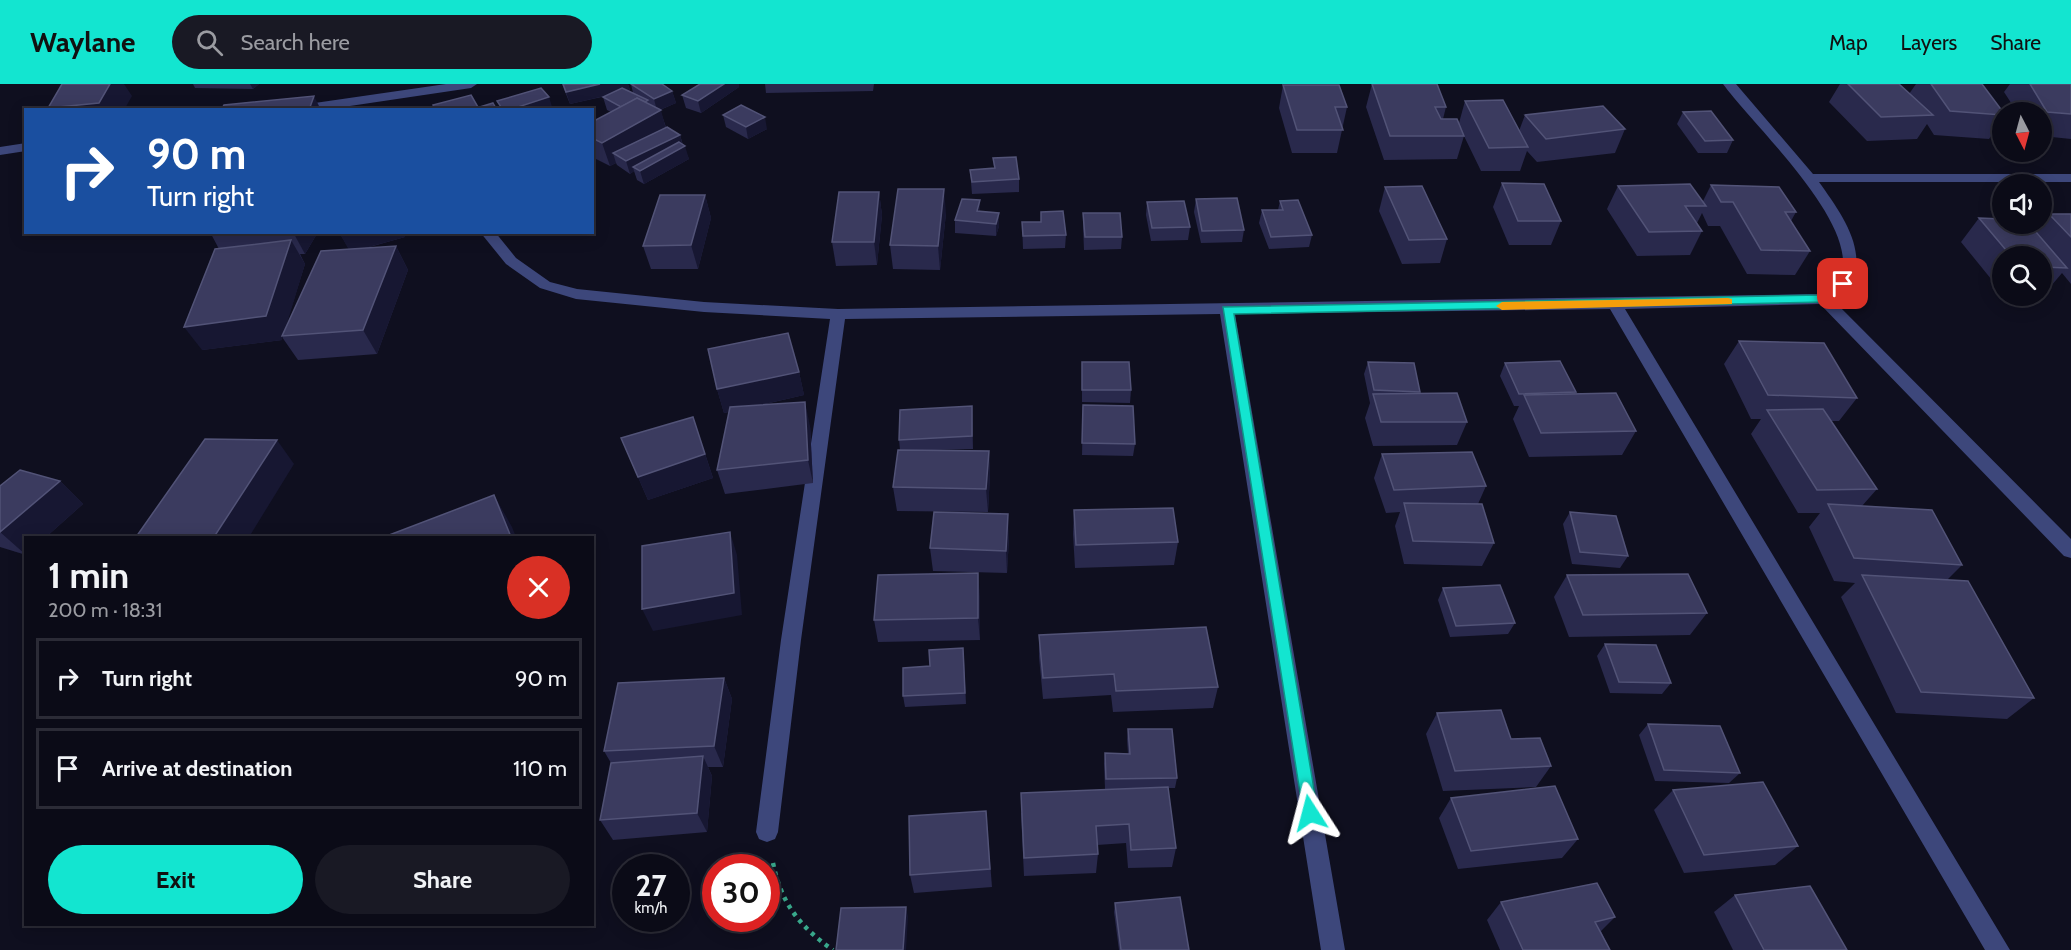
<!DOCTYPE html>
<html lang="en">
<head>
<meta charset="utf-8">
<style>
	:root { --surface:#0b0b17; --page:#191924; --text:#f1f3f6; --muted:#9a9ba1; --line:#2b2b36; --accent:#13e5d0 }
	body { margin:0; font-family:Cabin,sans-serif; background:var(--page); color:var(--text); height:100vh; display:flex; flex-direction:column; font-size:22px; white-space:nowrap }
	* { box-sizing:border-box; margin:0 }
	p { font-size:20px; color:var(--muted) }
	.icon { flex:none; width:33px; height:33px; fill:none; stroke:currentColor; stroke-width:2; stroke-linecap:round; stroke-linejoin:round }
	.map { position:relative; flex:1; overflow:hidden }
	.side { position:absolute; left:24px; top:452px; width:570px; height:390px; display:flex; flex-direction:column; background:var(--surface); border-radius:0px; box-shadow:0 3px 15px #0003,0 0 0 2px var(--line) }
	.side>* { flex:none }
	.top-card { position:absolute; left:24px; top:24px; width:570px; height:126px; border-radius:0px; box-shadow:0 3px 15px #0003,0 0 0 2px var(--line); background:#1a4fa0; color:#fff; overflow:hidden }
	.needle { width:39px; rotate:174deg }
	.buttons { position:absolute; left:1992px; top:18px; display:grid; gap:12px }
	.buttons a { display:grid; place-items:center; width:60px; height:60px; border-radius:50%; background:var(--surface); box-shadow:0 3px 15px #0003,0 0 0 2px var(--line); font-size:30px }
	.speed { position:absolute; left:612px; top:770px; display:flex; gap:12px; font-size:30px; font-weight:700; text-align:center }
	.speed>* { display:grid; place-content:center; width:78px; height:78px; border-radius:50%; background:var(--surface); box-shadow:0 3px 15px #0003,0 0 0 2px var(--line); line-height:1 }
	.speed small { font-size:15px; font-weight:400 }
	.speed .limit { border:9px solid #d22; background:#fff; color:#111 }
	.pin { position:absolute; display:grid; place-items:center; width:51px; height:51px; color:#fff; margin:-26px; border-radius:12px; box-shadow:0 3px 9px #0006 }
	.me { position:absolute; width:66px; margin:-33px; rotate:351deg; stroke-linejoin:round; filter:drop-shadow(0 0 4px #0008) }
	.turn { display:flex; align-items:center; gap:21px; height:126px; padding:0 24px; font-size:27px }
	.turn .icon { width:78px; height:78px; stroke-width:2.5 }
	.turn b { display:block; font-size:42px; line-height:51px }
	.round { display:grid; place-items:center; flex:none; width:63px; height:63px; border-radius:32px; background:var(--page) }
	.head { display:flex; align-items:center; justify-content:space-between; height:102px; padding:0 24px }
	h1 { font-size:36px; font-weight:800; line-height:45px }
	.button { display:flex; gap:12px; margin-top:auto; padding:12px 24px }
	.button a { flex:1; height:69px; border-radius:36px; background:var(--accent); color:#111; font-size:24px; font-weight:800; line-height:69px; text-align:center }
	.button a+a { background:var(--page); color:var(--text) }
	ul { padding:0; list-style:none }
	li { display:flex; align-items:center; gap:18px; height:81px; margin:0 12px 9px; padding:0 12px; border:3px solid var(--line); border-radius:0px }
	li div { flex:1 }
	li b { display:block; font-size:22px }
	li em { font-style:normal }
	header { display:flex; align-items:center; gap:36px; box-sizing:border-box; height:84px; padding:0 30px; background:var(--accent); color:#111 }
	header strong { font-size:28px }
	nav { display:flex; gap:33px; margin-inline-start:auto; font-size:21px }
	.search { width:420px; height:54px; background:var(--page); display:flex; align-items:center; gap:15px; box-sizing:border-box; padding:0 21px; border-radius:33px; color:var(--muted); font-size:22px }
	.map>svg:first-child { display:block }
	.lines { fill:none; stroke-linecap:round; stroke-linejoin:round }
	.path { stroke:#38a88b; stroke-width:4.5; stroke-dasharray:4 5; stroke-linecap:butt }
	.minor { fill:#3d477b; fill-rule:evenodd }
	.wall { fill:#29294c }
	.shaded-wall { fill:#171732 }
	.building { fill:#3b3b5f; stroke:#525377; stroke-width:1.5 }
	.route { fill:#13e5d0; stroke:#0c9587; stroke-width:1.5 }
	.slow { fill:#f59e0b }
</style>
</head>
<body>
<header>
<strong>Waylane</strong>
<div class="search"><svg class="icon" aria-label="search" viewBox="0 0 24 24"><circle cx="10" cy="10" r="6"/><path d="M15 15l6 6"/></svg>Search here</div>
<nav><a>Map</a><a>Layers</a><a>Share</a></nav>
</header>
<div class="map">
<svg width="2071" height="866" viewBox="0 0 2071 866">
	<rect width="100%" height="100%" fill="#0f0f1f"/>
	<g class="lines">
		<!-- path -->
		<path class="path" d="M773 779C781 819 800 843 833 866"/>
		<!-- minor -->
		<g class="minor">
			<polygon points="446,0 477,0 471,4 323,26 288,26 294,22"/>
			<path d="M1723 0H1736L1813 90H2071V98H1819C1844 133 1881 183 1833 216L2071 455V474L2064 472 1820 220 1625 225 2010 866H1985L1610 225 1235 230 1345 866H1321L1220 230 845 235 801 556 778 748 775 755 767 758 759 755 756 748 781 556 830 235 704 228 576 215 540 204 506 180 480 148H495L516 174 550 198 577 205 704 218 838 225 1821 210C1830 204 1839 198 1842 187 1854 134 1753 41 1723 0Z"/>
			<polygon points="26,59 26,67 0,71 0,63"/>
		</g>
	</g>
	<!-- wall -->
	<g class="wall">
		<polygon points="193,0 259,0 253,5 195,4"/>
		<polygon points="562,0 628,0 630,6 628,7 633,9 631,0 672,7 676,19 660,26 666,43 680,51 683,61 689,75 644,100 637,96 634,87 630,90 617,81 616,79 610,82 592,73 592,38 611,28 607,26 603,13 606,12 570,20"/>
		<polygon points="765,0 874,0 873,7 766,9"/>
		<polygon points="1372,0 1446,23 1443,35 1459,39 1465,17 1519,47 1525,31 1625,45 1615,69 1537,78 1527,67 1520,87 1481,87 1464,52 1457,75 1384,76 1366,23"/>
		<polygon points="1840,0 1899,0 1909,10 1916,0 1982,0 2002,28 2002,36 1989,55 1934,51 1927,40 1917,55 1867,57 1829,18"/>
		<polygon points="2010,0 2071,0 2071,55 2042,52 2042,28 2017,28 2004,8"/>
		<polygon points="1283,1 1347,23 1337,69 1292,69 1279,24"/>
		<polygon points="739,3 701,29 686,24 682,11"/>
		<polygon points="1683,28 1733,56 1727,69 1698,69 1677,40"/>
		<polygon points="723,31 767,45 748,55 726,43"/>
		<polygon points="993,74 1019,95 1019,108 972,110 970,86 994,84"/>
		<polygon points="1502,99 1561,137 1551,161 1509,161 1493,123"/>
		<polygon points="1711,101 1796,128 1791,137 1810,167 1795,191 1747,190 1720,142 1708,142 1702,129 1697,139 1702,147 1690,171 1637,172 1607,125 1618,102 1703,117"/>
		<polygon points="1385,103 1447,155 1440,179 1402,180 1379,127"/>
		<polygon points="879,108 882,131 877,181 836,182 832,158"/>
		<polygon points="705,111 711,134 698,185 651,185 643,162"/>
		<polygon points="1196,115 1244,146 1242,158 1201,159 1194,128"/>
		<polygon points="980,116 980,128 999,142 996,152 955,149 955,136"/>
		<polygon points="1280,117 1312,151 1309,163 1269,165 1259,139 1262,126 1278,126"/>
		<polygon points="1147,118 1190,143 1188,156 1151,157 1146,131"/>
		<polygon points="1041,128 1066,151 1065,164 1023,165 1022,138 1041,138"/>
		<polygon points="946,129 940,186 893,185 890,161"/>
		<polygon points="1083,129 1122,153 1121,165 1084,166 1083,142"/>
		<polygon points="2049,130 2071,130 2071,200 2062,189 2046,208 2042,207 2042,172 2002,172 2002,206 2000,206 1961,158 1979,134 2035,147"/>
		<polygon points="210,148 318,148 305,170 300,170 305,180 284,247 349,165 339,148 404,148 405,153 366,164 396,162 408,186 377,270 298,276 282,253 282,256 202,266 219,165"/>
		<polygon points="1739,257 1857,314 1839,337 1831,337 1877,405 1862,422 1962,481 1948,495 2034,614 2007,635 1896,629 1841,513 1855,499 1834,497 1809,443 1820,429 1798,429 1751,350 1761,335 1751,335 1724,280"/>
		<polygon points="1082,278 1131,306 1130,319 1082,318"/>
		<polygon points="1368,278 1420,308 1419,310 1467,338 1457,361 1373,362 1365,334 1370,319 1364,290"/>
		<polygon points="1505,279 1576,308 1575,310 1636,347 1622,371 1529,373 1513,335 1519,322 1514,322 1500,292"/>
		<polygon points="799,288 804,311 761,321 810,342 813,399 725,410 717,386 729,328 724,329 717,305"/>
		<polygon points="1083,321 1135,360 1133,372 1082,371"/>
		<polygon points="972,322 973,365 936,366 989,367 990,390 988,428 897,427 893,403 900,366 899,356"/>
		<polygon points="693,333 713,394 648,416 621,354"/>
		<polygon points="1382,370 1486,402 1478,420 1494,459 1482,482 1404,480 1395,442 1400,428 1386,429 1374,394"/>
		<polygon points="60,397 83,420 46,453 26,453 26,471 0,463 0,402"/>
		<polygon points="1074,426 1178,458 1174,481 1075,484 1073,450"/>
		<polygon points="1570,428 1628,472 1620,484 1572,480 1563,440"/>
		<polygon points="1009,453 1007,489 933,487 930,464"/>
		<polygon points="1567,491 1707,529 1690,551 1569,553 1554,513"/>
		<polygon points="1443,504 1515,539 1508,550 1450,553 1438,516"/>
		<polygon points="980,512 980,556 878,558 874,536"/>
		<polygon points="1039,551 1218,603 1213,624 1113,628 1111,611 1043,615 1039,573"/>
		<polygon points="1605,560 1671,599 1662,610 1610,609 1597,572"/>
		<polygon points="964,576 966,620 905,623 903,612 930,582"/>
		<polygon points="724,594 732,615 723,683 708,683 712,692 707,748 613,756 600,736 611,679 604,667"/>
		<polygon points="1437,629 1511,655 1551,682 1536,703 1443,707 1426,650"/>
		<polygon points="1648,640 1740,689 1729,699 1655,697 1639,651"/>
		<polygon points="1128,645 1177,694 1175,704 1168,704 1176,764 1172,783 1128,784 1126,759 1097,761 1098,770 1096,789 1024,792 1021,729 1134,705 1105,705 1104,680 1105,669 1128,670 1127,655"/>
		<polygon points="1673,706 1798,762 1775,781 1684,789 1654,726"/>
		<polygon points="1451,714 1578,755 1562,774 1458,785 1439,734"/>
		<polygon points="986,727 992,803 914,809 910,791"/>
		<polygon points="1735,811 1847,866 1733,866 1714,828"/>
		<polygon points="1501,818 1615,833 1601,847 1610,866 1500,866 1487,836"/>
		<polygon points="1115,819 1189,866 1119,866 1114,828"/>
	</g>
	<!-- shaded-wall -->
	<g class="shaded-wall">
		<polygon points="110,0 124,0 132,12 124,26 48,26 48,24"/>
		<polygon points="250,0 259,0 253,5"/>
		<polygon points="600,0 628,0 630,6 570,20 566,8"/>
		<polygon points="724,0 739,0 739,3 701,29 698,17"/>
		<polygon points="672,7 676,19 657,27 654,15"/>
		<polygon points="314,12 321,26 309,26"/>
		<polygon points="549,13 553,26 509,26"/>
		<polygon points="661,26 667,49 613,69 616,79 610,82 602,59"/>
		<polygon points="765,33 767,45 748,55 746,43"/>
		<polygon points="680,51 683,63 633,83 634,87 630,90 626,77"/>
		<polygon points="685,62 689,75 644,100 640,87"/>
		<polygon points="944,105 946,129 940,186 938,162"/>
		<polygon points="879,108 882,131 877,181 874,158"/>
		<polygon points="705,111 711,134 698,185 691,161"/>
		<polygon points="980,116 980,129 978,140 977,127"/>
		<polygon points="999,129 999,142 996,152 996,140"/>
		<polygon points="293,148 318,148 305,170"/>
		<polygon points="339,148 404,148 405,153 350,168"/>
		<polygon points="291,156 305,180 282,256 202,266 184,243"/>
		<polygon points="396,162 408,186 377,270 363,246"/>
		<polygon points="799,288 804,311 724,329 717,305"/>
		<polygon points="805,318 810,342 813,399 808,376"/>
		<polygon points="277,356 294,380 249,453 214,453"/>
		<polygon points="989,367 990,390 988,428 986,405"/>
		<polygon points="705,370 713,394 648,416 638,393"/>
		<polygon points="60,397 83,420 46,453 26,453 26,471 0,448"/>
		<polygon points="494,411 512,443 516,453 511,453"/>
		<polygon points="1008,430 1009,453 1007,489 1006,467"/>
		<polygon points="730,448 737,471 742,531 653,547 642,525"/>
		<polygon points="978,489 980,512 980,556 978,534"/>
		<polygon points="724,594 732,615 723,683 714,662"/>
		<polygon points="703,672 712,692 707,748 697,729"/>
		<polygon points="906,823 908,833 906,866 903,866"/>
	</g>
	<!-- building -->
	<g class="building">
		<polygon points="62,0 110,0 99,19 48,24"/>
		<polygon points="563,0 600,0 566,8"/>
		<polygon points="631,0 662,0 672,7 654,15"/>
		<polygon points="700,0 724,0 698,17 682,11"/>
		<polygon points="1372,0 1437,0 1446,23 1435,23 1441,35 1457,35 1464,52 1390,52"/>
		<polygon points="1848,0 1899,0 1933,31 1881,33"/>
		<polygon points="1931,0 1982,0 2003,28 2002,28 2002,31 1950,27"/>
		<polygon points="2030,0 2071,0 2071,30 2047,28"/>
		<polygon points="1283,1 1339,1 1347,23 1335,23 1343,46 1297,46"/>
		<polygon points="541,4 549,13 509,26 503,26 497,17"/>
		<polygon points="622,4 648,16 645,18 637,14 621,23 603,13"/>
		<polygon points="471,11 478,23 470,26 435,26 433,21"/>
		<polygon points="314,12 309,26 221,26 224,21"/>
		<polygon points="637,14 661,26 602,59 592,54 592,38"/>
		<polygon points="1503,16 1528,63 1489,64 1465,17"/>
		<polygon points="493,19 497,26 470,26"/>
		<polygon points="741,21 765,33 746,43 723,31"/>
		<polygon points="1603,22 1625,45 1546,55 1525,31"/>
		<polygon points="1711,27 1733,56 1705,57 1683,28"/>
		<polygon points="667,43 680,51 626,77 613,69"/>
		<polygon points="679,58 685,62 640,87 633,83"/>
		<polygon points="1016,73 1019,95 972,98 970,86 995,84 993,74"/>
		<polygon points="1502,99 1544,100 1561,137 1518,137"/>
		<polygon points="1690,100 1706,122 1685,122 1702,147 1649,148 1618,102"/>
		<polygon points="1711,101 1779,103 1796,128 1785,128 1810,167 1761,166 1733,118 1721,118"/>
		<polygon points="1422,102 1447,155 1409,156 1385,103"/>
		<polygon points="898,105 944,105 938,162 890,161"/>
		<polygon points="839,108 879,108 874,158 832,158"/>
		<polygon points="660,111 705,111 691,161 643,162"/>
		<polygon points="1237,114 1244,146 1202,147 1196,115"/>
		<polygon points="962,115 980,116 977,127 999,129 996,140 955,136"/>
		<polygon points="1298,116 1312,151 1271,153 1262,126 1283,126 1280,117"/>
		<polygon points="1184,117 1190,143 1152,144 1147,118"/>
		<polygon points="1063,127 1066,151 1023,152 1022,138 1041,138 1041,128"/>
		<polygon points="1083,129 1120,129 1122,153 1085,153"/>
		<polygon points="2049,130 2071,130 2071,153"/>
		<polygon points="1979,134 2002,135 2002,140 2029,140 2067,184 2042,183 2042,172 2011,172"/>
		<polygon points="291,156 266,232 184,243 215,165"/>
		<polygon points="396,162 363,246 282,252 321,167"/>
		<polygon points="788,249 799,288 717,305 708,265"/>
		<polygon points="1739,257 1824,259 1857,314 1768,311"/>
		<polygon points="1560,277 1576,308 1519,310 1505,279"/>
		<polygon points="1082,278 1129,278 1131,306 1082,306"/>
		<polygon points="1368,278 1414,279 1420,308 1374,306"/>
		<polygon points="1457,309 1467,338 1381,338 1373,310"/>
		<polygon points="1616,309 1636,347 1541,349 1524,311"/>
		<polygon points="805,318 808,376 717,386 730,323"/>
		<polygon points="1083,321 1133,322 1135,360 1082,359"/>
		<polygon points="972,322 972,352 899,356 900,326"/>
		<polygon points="1823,325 1877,405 1817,406 1767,326"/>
		<polygon points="693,333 705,370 638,393 621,354"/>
		<polygon points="205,355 277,356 214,453 136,453"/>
		<polygon points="898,366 989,367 986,405 893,403"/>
		<polygon points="1472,368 1486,402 1394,406 1382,370"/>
		<polygon points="20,386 60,397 0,448 0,402"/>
		<polygon points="494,411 511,453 384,453"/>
		<polygon points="1404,419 1482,420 1494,459 1413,457"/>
		<polygon points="1828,420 1932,426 1962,481 1854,474"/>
		<polygon points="1173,424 1178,458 1076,461 1074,426"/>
		<polygon points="934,428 1008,430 1006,467 930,464"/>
		<polygon points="1570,428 1616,432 1628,472 1580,468"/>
		<polygon points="730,448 734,509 642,525 642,462"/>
		<polygon points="978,489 978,534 874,536 878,491"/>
		<polygon points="1688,490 1707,529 1583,531 1567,491"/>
		<polygon points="1862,491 1968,497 2034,614 1921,608"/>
		<polygon points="1500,501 1515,539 1456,542 1443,504"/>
		<polygon points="1206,543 1218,603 1116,607 1114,590 1043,594 1039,551"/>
		<polygon points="1605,560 1656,561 1671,599 1619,598"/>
		<polygon points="963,564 965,609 903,612 903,584 930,582 929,566"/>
		<polygon points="724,594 714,662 604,667 618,599"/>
		<polygon points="1501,626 1511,655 1540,654 1551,682 1455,687 1437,629"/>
		<polygon points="1648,640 1720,642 1740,689 1664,686"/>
		<polygon points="1128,645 1172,645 1177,694 1106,695 1105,669 1130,670"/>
		<polygon points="703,672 697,729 600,736 611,679"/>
		<polygon points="1763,698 1798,762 1704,771 1673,706"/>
		<polygon points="1555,702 1578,755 1471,767 1451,714"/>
		<polygon points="1168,703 1176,764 1131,766 1129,740 1096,742 1098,770 1024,774 1021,709"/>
		<polygon points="986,727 990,785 910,791 909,732"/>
		<polygon points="1597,799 1615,833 1595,838 1610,866 1523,866 1501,818"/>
		<polygon points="1810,802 1847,866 1764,866 1735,811"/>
		<polygon points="1180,813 1189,866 1121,866 1115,819"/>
		<polygon points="906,823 903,866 836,866 841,824"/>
	</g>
	<!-- route -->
	<polygon class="route" points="1843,196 1847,197 1847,202 1824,218 1234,230 1318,729 1316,734 1310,737 1304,734 1223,223 1821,211"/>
	<!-- slow -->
	<polygon class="slow" points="1728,214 1732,215 1732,220 1502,226 1496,222 1502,218"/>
</svg>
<div class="buttons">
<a><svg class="needle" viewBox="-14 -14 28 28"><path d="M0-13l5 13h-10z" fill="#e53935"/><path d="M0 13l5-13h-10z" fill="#9a9ba1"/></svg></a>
<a><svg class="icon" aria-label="sound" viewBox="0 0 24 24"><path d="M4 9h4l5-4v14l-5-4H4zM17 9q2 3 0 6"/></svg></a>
<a><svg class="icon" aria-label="search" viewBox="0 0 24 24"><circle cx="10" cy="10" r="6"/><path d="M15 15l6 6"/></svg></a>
</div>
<div class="speed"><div>27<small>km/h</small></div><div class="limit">30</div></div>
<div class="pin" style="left:1843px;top:200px;background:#d93025"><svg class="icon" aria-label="arrive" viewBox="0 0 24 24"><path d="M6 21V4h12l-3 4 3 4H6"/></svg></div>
<svg class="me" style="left:1310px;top:729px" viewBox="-20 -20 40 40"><path d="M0-17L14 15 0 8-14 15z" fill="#13e5d0" stroke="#fff" stroke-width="4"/></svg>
<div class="top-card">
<div class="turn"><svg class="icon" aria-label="right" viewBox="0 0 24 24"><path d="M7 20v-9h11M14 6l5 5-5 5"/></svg><div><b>90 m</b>Turn right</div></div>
</div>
<section class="side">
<div class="head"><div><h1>1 min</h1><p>200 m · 18:31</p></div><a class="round" style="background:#d93025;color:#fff"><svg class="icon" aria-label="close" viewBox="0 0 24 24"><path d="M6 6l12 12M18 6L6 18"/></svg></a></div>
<ul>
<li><svg class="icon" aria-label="right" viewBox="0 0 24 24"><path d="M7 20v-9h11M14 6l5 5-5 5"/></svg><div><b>Turn right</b></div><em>90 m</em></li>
<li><svg class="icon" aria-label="arrive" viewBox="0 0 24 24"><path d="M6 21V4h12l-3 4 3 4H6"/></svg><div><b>Arrive at destination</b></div><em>110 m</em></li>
</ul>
<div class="button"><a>Exit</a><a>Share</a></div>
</section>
</div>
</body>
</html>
